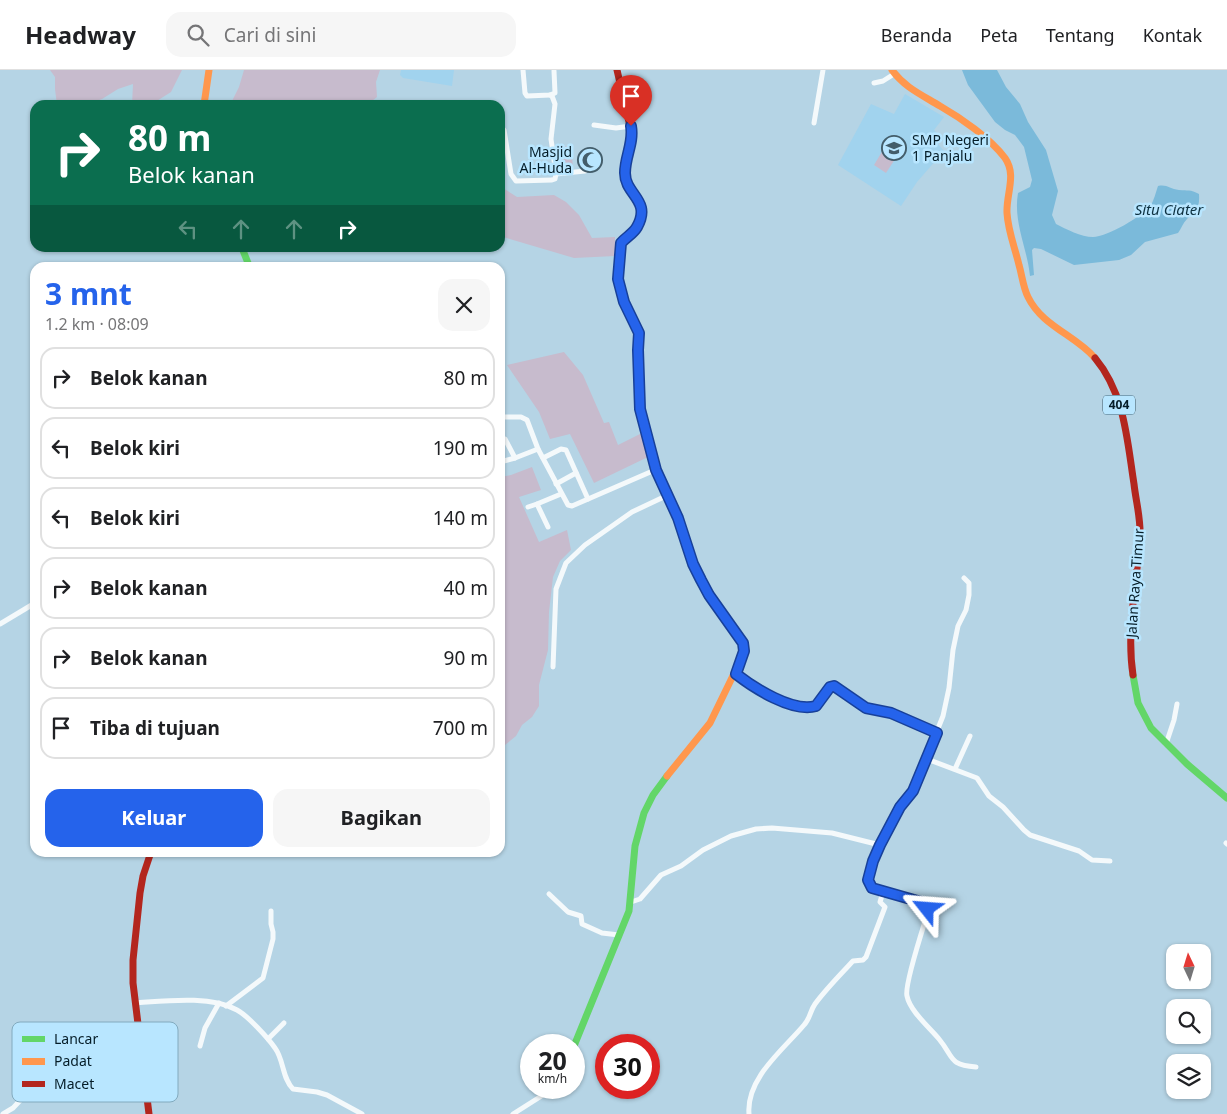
<!DOCTYPE html>
<html lang="id">
<head>
<meta charset="utf-8">
<style>
	:root { --surface:#fff; --page:#f6f6f6; --text:#202124; --muted:#757577; --line:#e0e0e0; --accent:#2563eb }
	body { margin:0; font-family:"Noto Sans",sans-serif; background:var(--page); color:var(--text); height:100vh; display:flex; flex-direction:column; font-size:19px; white-space:nowrap }
	* { box-sizing:border-box; margin:0 }
	p { font-size:16px; color:var(--muted) }
	.icon { flex:none; width:28px; height:28px; fill:none; stroke:currentColor; stroke-width:2; stroke-linecap:round; stroke-linejoin:round }
	.map { position:relative; flex:1; overflow:hidden }
	.drawer { position:absolute; left:30px; top:192px; width:475px; height:595px; display:flex; flex-direction:column; background:var(--surface); border-radius:15px; box-shadow:0 1px 4px #0004 }
	.drawer>* { flex:none }
	.top-card { position:absolute; left:30px; top:30px; width:475px; height:152px; border-radius:15px; box-shadow:0 1px 4px #0004; background:#0b6e4f; color:#fff; overflow:hidden }
	.needle { width:32px; rotate:356deg }
	.controls { position:absolute; left:1166px; top:874px; display:grid; gap:10px }
	.controls a { display:grid; place-items:center; width:45px; height:45px; border-radius:10px; background:var(--surface); box-shadow:0 1px 4px #0004; font-size:25px }
	.speed { position:absolute; left:520px; top:964px; display:flex; gap:10px; font-size:25px; font-weight:700; text-align:center }
	.speed>* { display:grid; place-content:center; width:65px; height:65px; border-radius:50%; background:var(--surface); box-shadow:0 1px 4px #0004; line-height:1 }
	.speed small { font-size:12px; font-weight:400 }
	.speed .limit { border:8px solid #d22; background:#fff; color:#111 }
	.pin { position:absolute; display:grid; place-items:center; width:42px; height:42px; color:#fff; margin:-51px -21px; border-radius:50% 50% 50% 0; rotate:-45deg; box-shadow:0 0 5px #0007 }
	.pin .icon { rotate:45deg }
	.me { position:absolute; width:55px; margin:-28px; rotate:298deg; stroke-linejoin:round; filter:drop-shadow(0 0 4px #0008) }
	.turn { display:flex; align-items:center; gap:18px; height:105px; padding:0 15px; font-size:22px }
	.turn .icon { width:65px; height:65px; stroke-width:2.5 }
	.turn b { display:block; font-size:35px; line-height:42px }
	.lanes { display:flex; align-items:center; height:48px; padding:0 15px; background:#0003; justify-content:center; gap:25px; direction:ltr }
	.lanes .off { opacity:.35 }
	.round { display:grid; place-items:center; flex:none; width:52px; height:52px; border-radius:15px; background:var(--page) }
	.summary { display:flex; align-items:center; justify-content:space-between; height:85px; padding:0 15px }
	h1 { font-size:30px; font-weight:700; line-height:38px; color:var(--accent) }
	.cta { display:flex; gap:10px; margin-top:auto; padding:10px 15px }
	.cta a { flex:1; height:58px; border-radius:15px; background:var(--accent); color:#fff; font-size:20px; font-weight:700; line-height:58px; text-align:center }
	.cta a+a { background:var(--page); color:var(--text) }
	ul { padding:0; list-style:none }
	li { display:flex; align-items:center; gap:15px; height:62px; margin:0 10px 8px; padding:0 5px; border:2px solid var(--line); border-radius:15px }
	li div { flex:1 }
	li b { display:block; font-size:19px }
	li em { font-style:normal }
	header { display:flex; align-items:center; gap:30px; box-sizing:border-box; height:70px; padding:0 25px; background:var(--surface); border-bottom:1px solid var(--line) }
	header strong { font-size:24px }
	nav { display:flex; gap:28px; margin-inline-start:auto; font-size:18px }
	.search { width:350px; height:45px; background:var(--page); display:flex; align-items:center; gap:12px; box-sizing:border-box; padding:0 18px; border-radius:15px; color:var(--muted); font-size:19px }
	.map>svg:first-child { display:block }
	.built { fill:#a1d3ee }
	.green { fill:#c7bbcd }
	.water { fill:#7bbada }
	.lines { fill:none; stroke-linecap:round; stroke-linejoin:round }
	.street { stroke:#f4f9fb; stroke-width:5 }
	.fast { stroke:#63d668; stroke-width:7 }
	.slow { stroke:#ff974d; stroke-width:7 }
	.jam { stroke:#b3261e; stroke-width:7 }
	.route-casing { stroke:#184099; stroke-width:12 }
	.route { stroke:#2563eb; stroke-width:9 }
	.labels { text-anchor:middle; stroke-width:5; stroke-linejoin:round; paint-order:stroke }
	.shield { fill:#b8e6ff; stroke:#3b5968; stroke-width:1 }
	.shield-label { font-size:12px; font-weight:bold; fill:#051d28 }
	.poi-label { font-size:14px; fill:#051d28; stroke:#b8e6ff; text-anchor:start }
	.street-label { font-size:14px; fill:#051d28; stroke:#b8e6ff }
	.water-label { font-size:15px; font-style:italic; fill:#0d3141; stroke:#b8e6ff }
	.key { fill:#b8e6ff; stroke:#82aabe; stroke-width:1 }
	.key-label { font-size:14px; fill:#051d28 }
</style>
</head>
<body>
<header>
<strong>Headway</strong>
<div class="search"><svg class="icon" aria-label="search" viewBox="0 0 24 24"><circle cx="10" cy="10" r="6"/><path d="M15 15l6 6"/></svg>Cari di sini</div>
<nav><a>Beranda</a><a>Peta</a><a>Tentang</a><a>Kontak</a></nav>
</header>
<div class="map">
<svg width="1227" height="1044" viewBox="0 0 1227 1044">
	<rect width="100%" height="100%" fill="#b5d4e5"/>
	<!-- built -->
	<g class="built">
		<polygon points="401,0 454,0 452,16 403,8 400,5"/>
		<polygon points="905,24 944,47 934,60 943,70 938,74 944,81 917,112 901,136 838,95 871,34 894,44"/>
	</g>
	<!-- green -->
	<g class="green">
		<polygon points="50,0 182,0 171,22 152,34 132,35 133,14 118,19 102,29 85,35 57,35 55,19 55,7"/>
		<polygon points="244,0 380,0 376,12 377,27 367,35 230,35 239,17"/>
		<polygon points="886,75 899,83 886,103 874,95"/>
		<polygon points="571,76 573,98 560,99 558,77"/>
		<polygon points="500,116 517,127 554,125 566,132 579,145 592,168 615,167 615,186 574,188 500,166"/>
		<polygon points="564,282 583,305 604,353 609,352 618,375 642,363 648,387 594,413 570,364 550,369 539,342 507,295"/>
		<polygon points="532,397 541,420 519,427 539,472 567,460 571,480 560,491 553,507 549,542 548,580 539,615 539,636 532,647 522,655 516,666 505,675 500,677 500,407 511,405"/>
	</g>
	<!-- water -->
	<path class="water" d="M962 0H997L1006 17 1020 34 1028 52 1046 80 1058 121 1052 145 1056 154C1066 159 1081 167 1093 167 1107 167 1143 146 1151 135 1154 130 1156 122 1158 116 1167 114 1170 119 1179 120 1188 121 1190 119 1199 124 1200 139 1196 139 1187 149 1183 153 1181 159 1178 163L1145 172 1131 185 1119 190 1074 195 1041 179 1034 178 1032 180 1034 205 1030 206C1027 177 1013 152 1018 123L1030 117 1032 110 1024 77 1015 65 1005 60 995 52 968 15Z"/>
	<g class="lines">
		<!-- street -->
		<g class="street">
			<polyline points="523,0 525,23 527,26 550,25 555,23 554,1"/>
			<polyline points="874,13 883,11 894,4"/>
			<polyline points="550,25 552,26 555,34 551,69 556,104 585,101"/>
			<polyline points="814,53 823,0"/>
			<polyline points="594,55 616,58 631,56"/>
			<polyline points="500,56 504,60 511,104 516,111 552,110 555,109 556,104"/>
			<polyline points="500,347 521,347 527,350 538,379 568,435 572,436 655,400"/>
			<polyline points="500,367 505,369 515,388"/>
			<polyline points="543,388 561,379 566,380 588,429"/>
			<polyline points="500,392 515,388 538,379"/>
			<polyline points="556,414 576,403"/>
			<polyline points="537,434 548,457"/>
			<polyline points="528,437 537,434 561,424"/>
			<path d="M964 508 969 513V525L966 540 958 556 953 580 949 618 943 646 913 721 900 737 880 775 873 791 869 810 872 818 921 832 926 836 927 845C923 858 904 916 907 926 910 941 929 957 939 969 954 987 948 995 976 997"/>
			<polyline points="0,554 35,533"/>
			<polyline points="553,597 556,519 566,493 585,475 632,442 668,425"/>
			<path d="M736 604C754 618 794 643 816 636L830 617 834 616 866 638 891 643 937 663"/>
			<polyline points="1166,674 1174,650 1177,634"/>
			<polyline points="927,689 977,708 989,726 1003,737 1024,760 1030,765 1079,781 1092,790 1110,791"/>
			<polyline points="955,699 970,666"/>
			<polyline points="1226,773 1227,774"/>
			<polyline points="549,824 568,842 581,846 582,854 602,863 619,865"/>
			<polyline points="631,832 640,829 661,805 681,796 703,780 731,766 756,759 772,758 832,763 880,775"/>
			<path d="M135 933C165 931 210 925 237 940 248 946 268 968 275 978 284 990 282 1008 293 1019L317 1022 327 1025 362 1044"/>
			<polyline points="226,936 263,908 273,869 273,862 271,854 271,841"/>
			<polyline points="268,969 284,953"/>
			<polyline points="200,976 205,958 219,933"/>
			<polyline points="3,1044 13,1038 46,1003 87,971 101,964 138,955"/>
			<polyline points="513,1044 554,1018"/>
			<path d="M749 1044C746 1008 784 979 804 955 810 949 810 941 815 934 826 919 840 905 853 891L863 890 866 887 885 837 880 832 883 822"/>
		</g>
		<!-- fast -->
		<g class="fast">
			<polyline points="242,178 250,198"/>
			<polyline points="631,247 639,263 640,339 655,400 685,466 693,494 709,525 719,539"/>
			<polyline points="1133,605 1138,633 1151,658 1187,694 1227,728"/>
			<polyline points="574,976 629,841 635,776 644,743 653,725 667,706"/>
		</g>
		<!-- slow -->
		<g class="slow">
			<path d="M892 0C904 17 922 25 940 36 961 48 990 68 1005 88 1017 105 1006 124 1007 143 1008 161 1015 178 1019 195 1022 205 1023 217 1028 227 1042 256 1075 265 1095 288"/>
			<polyline points="204,35 209,0"/>
			<polyline points="667,706 710,653 745,581 743,573 719,539"/>
		</g>
		<!-- jam -->
		<g class="jam">
			<polyline points="617,0 632,65 625,105 630,117 640,132 641,142 637,158 621,173 618,209 624,232 631,247"/>
			<path d="M1095 288C1125 324 1127 370 1134 414 1136 432 1141 449 1140 467 1137 513 1126 559 1133 605"/>
			<polyline points="149,1044 133,913 133,890 140,823 143,806 151,782"/>
		</g>
	</g>
	<g class="lines">
		<defs>
			<path id="route" d="M631 56C634 73 625 86 625 103 625 125 652 130 637 157 633 164 626 167 621 173L618 209 624 232 639 263 638 280 640 339 656 400 678 448 693 494 701 510 709 525 743 573 744 581 736 604C754 618 793 643 816 636L830 617 834 616 866 638 891 643 937 663 913 721 900 737 880 775 873 791 868 810 872 818 921 832 925 834 927 839"/>
		</defs>
		<!-- route casing -->
		<use href="#route" class="route-casing"/>
		<!-- route -->
		<use href="#route" class="route"/>
	</g>
	<!-- icons -->
	<defs>
		<symbol id="school-ring" viewBox="-11 -11 22 22"><circle r="9.5" fill="#b8e6ff" stroke="#435d6a" stroke-width="1.5"/><path d="M0-5L7-2L0 1L-7-2ZM-4 1L0 2.5L4 1V4Q0 6-4 4Z" fill="#435d6a"/></symbol>
		<symbol id="mosque-ring" viewBox="-11 -11 22 22"><circle r="9.5" fill="#b8e6ff" stroke="#435d6a" stroke-width="1.5"/><path d="M3.5-4.9A6 6 0 1 0 3.5 4.9A5 5 0 1 1 3.5-4.9Z" fill="#435d6a"/></symbol>
	</defs>
	<g fill-rule="evenodd">
		<use href="#school-ring" x="880" y="64" width="28" height="28"/>
		<use href="#mosque-ring" x="576" y="76" width="28" height="28"/>
	</g>
	<g class="labels">
		<!-- shield labels -->
		<rect class="shield" x="1103" y="325.5" width="32" height="19" rx="4"/>
		<g class="shield-label">
			<text x="1119" y="339">404</text>
		</g>
		<!-- poi labels -->
		<g class="poi-label">
			<text x="912" y="75">SMP Negeri<tspan x="912" dy="16">1 Panjalu</tspan></text>
			<text x="572" y="87" text-anchor="end">Masjid<tspan x="572" dy="16">Al-Huda</tspan></text>
		</g>
		<!-- street labels -->
		<g class="street-label">
			<text transform="translate(1135 513) rotate(-86)" y="5">Jalan Raya Timur</text>
		</g>
		<!-- water labels -->
		<g class="water-label">
			<text x="1169" y="145">Situ Ciater</text>
		</g>
	</g>
	<!-- legend -->
	<rect x="12" y="952" width="166" height="80" rx="8" class="key"/>
	<rect x="22" y="966" width="23" height="6" fill="#63d668"/>
	<rect x="22" y="988" width="23" height="7" fill="#ff974d"/>
	<rect x="22" y="1011" width="23" height="6" fill="#b3261e"/>
	<g class="key-label">
		<text x="54" y="974">Lancar</text>
		<text x="54" y="996">Padat</text>
		<text x="54" y="1019">Macet</text>
	</g>
</svg>
<div class="controls">
<a><svg class="needle" viewBox="-14 -14 28 28"><path d="M0-13l5 13h-10z" fill="#e53935"/><path d="M0 13l5-13h-10z" fill="#757577"/></svg></a>
<a><svg class="icon" aria-label="search" viewBox="0 0 24 24"><circle cx="10" cy="10" r="6"/><path d="M15 15l6 6"/></svg></a>
<a><svg class="icon" aria-label="layers" viewBox="0 0 24 24"><path d="M12 4l9 5-9 5-9-5zM3 14l9 5 9-5"/></svg></a>
</div>
<div class="speed"><div>20<small>km/h</small></div><div class="limit">30</div></div>
<div class="pin" style="left:631px;top:56px;background:#d93025"><svg class="icon" aria-label="arrive" viewBox="0 0 24 24"><path d="M6 21V4h12l-3 4 3 4H6"/></svg></div>
<svg class="me" style="left:927px;top:839px" viewBox="-20 -20 40 40"><path d="M0-17L14 15 0 8-14 15z" fill="#2563eb" stroke="#fff" stroke-width="4"/></svg>
<div class="top-card">
<div class="turn"><svg class="icon" aria-label="right" viewBox="0 0 24 24"><path d="M7 20v-9h11M14 6l5 5-5 5"/></svg><div><b>80 m</b>Belok kanan</div></div>
<div class="lanes"><svg class="icon off" aria-label="left" viewBox="0 0 24 24"><path d="M17 20v-9H6M10 6l-5 5 5 5"/></svg><svg class="icon off" aria-label="ahead" viewBox="0 0 24 24"><path d="M12 20V5M6 11l6-6 6 6"/></svg><svg class="icon off" aria-label="ahead" viewBox="0 0 24 24"><path d="M12 20V5M6 11l6-6 6 6"/></svg><svg class="icon" aria-label="right" viewBox="0 0 24 24"><path d="M7 20v-9h11M14 6l5 5-5 5"/></svg></div>
</div>
<section class="drawer">
<div class="summary"><div><h1>3 mnt</h1><p>1.2 km · 08:09</p></div><a class="round"><svg class="icon" aria-label="close" viewBox="0 0 24 24"><path d="M6 6l12 12M18 6L6 18"/></svg></a></div>
<ul>
<li><svg class="icon" aria-label="right" viewBox="0 0 24 24"><path d="M7 20v-9h11M14 6l5 5-5 5"/></svg><div><b>Belok kanan</b></div><em>80 m</em></li>
<li><svg class="icon" aria-label="left" viewBox="0 0 24 24"><path d="M17 20v-9H6M10 6l-5 5 5 5"/></svg><div><b>Belok kiri</b></div><em>190 m</em></li>
<li><svg class="icon" aria-label="left" viewBox="0 0 24 24"><path d="M17 20v-9H6M10 6l-5 5 5 5"/></svg><div><b>Belok kiri</b></div><em>140 m</em></li>
<li><svg class="icon" aria-label="right" viewBox="0 0 24 24"><path d="M7 20v-9h11M14 6l5 5-5 5"/></svg><div><b>Belok kanan</b></div><em>40 m</em></li>
<li><svg class="icon" aria-label="right" viewBox="0 0 24 24"><path d="M7 20v-9h11M14 6l5 5-5 5"/></svg><div><b>Belok kanan</b></div><em>90 m</em></li>
<li><svg class="icon" aria-label="arrive" viewBox="0 0 24 24"><path d="M6 21V4h12l-3 4 3 4H6"/></svg><div><b>Tiba di tujuan</b></div><em>700 m</em></li>
</ul>
<div class="cta"><a>Keluar</a><a>Bagikan</a></div>
</section>
</div>
</body>
</html>
